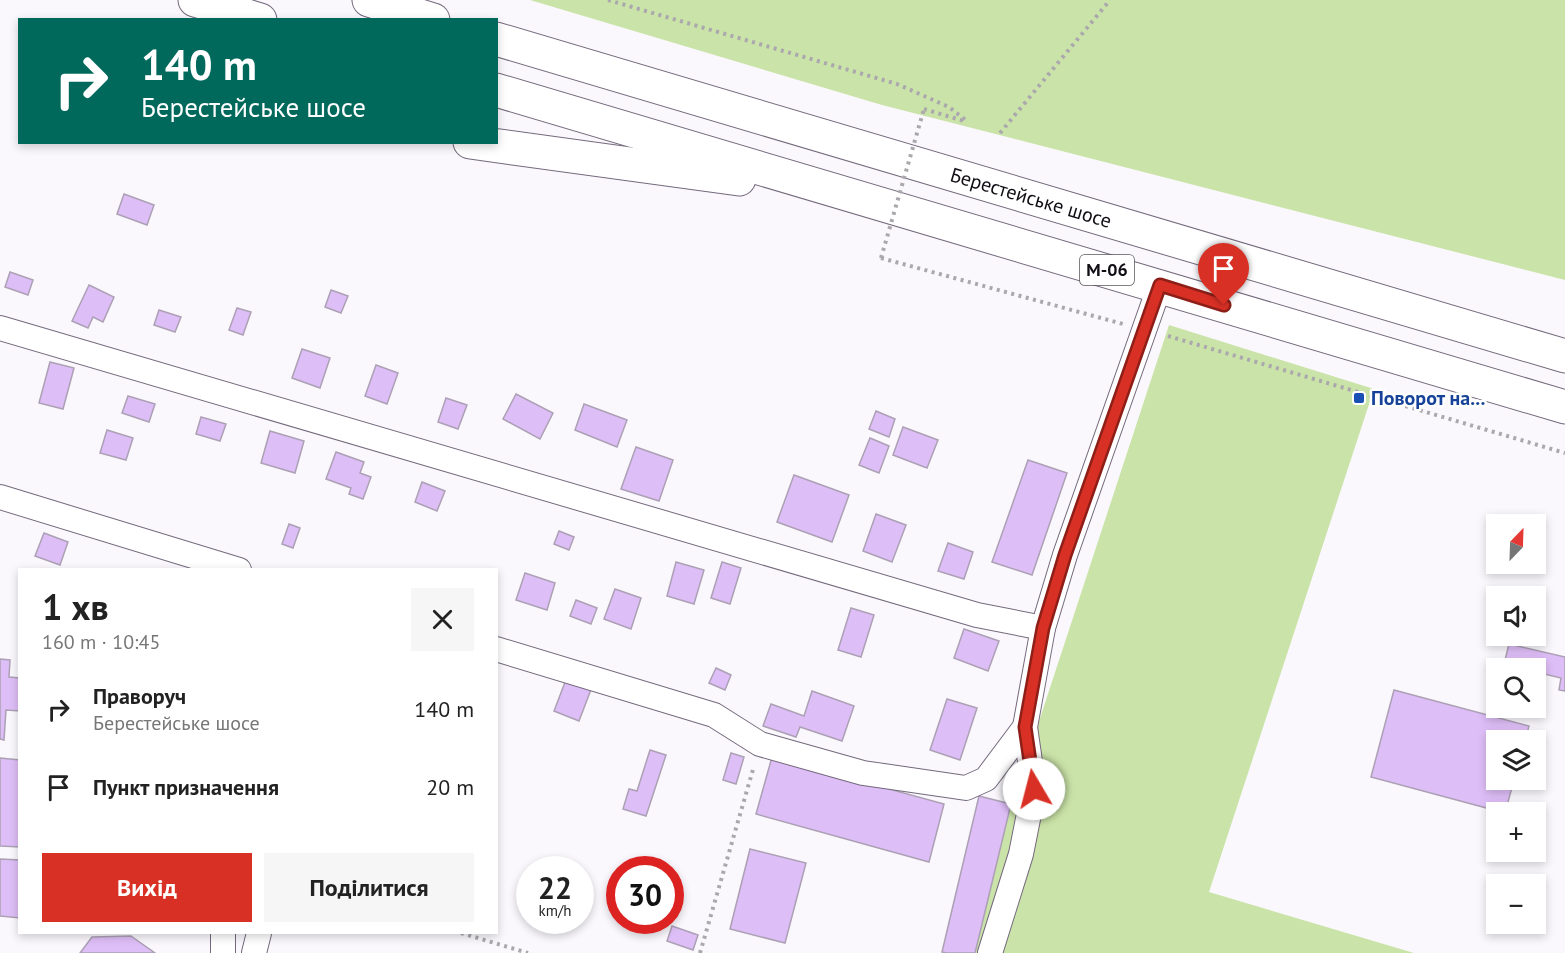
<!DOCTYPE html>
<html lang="uk">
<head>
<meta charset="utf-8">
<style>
	:root { --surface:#fff; --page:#f6f6f6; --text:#222; --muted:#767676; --accent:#d93025 }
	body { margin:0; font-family:"PT Sans",sans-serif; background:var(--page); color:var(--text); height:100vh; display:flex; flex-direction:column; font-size:22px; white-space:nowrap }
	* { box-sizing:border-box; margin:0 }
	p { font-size:20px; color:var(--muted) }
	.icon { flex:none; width:33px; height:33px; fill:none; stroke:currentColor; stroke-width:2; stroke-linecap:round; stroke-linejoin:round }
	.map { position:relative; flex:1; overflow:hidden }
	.details { position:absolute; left:18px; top:568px; width:480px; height:366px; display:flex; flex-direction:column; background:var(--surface); border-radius:0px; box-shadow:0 3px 9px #0003 }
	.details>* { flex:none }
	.banner { position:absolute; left:18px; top:18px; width:480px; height:126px; border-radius:0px; box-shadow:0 3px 9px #0003; background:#00695c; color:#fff; overflow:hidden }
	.needle { width:39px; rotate:23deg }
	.controls { position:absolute; left:1486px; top:514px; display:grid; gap:12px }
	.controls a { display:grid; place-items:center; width:60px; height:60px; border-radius:0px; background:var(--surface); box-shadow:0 3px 9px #0003; font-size:30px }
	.speed { position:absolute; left:516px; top:856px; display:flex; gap:12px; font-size:30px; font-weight:700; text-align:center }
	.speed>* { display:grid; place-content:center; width:78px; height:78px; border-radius:50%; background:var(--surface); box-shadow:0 3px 9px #0003; line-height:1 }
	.speed small { font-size:15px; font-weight:400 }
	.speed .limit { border:9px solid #d22; background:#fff; color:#111 }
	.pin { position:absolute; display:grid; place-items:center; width:51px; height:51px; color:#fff; margin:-62px -26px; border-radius:50% 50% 50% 0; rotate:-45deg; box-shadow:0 0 6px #0007 }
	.pin .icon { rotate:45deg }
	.me { position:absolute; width:66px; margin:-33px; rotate:352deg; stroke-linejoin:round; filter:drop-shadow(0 0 4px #0008) }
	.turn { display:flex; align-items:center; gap:21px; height:126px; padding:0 24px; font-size:27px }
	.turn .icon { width:78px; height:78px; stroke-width:2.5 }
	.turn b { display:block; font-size:42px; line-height:51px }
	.round { display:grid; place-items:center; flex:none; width:63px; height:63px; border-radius:0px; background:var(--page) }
	.summary { display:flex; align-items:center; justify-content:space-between; height:102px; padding:0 24px }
	h1 { font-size:36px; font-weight:800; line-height:45px }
	.cta { display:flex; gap:12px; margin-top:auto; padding:12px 24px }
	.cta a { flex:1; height:69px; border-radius:0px; background:var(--accent); color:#fff; font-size:24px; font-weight:800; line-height:69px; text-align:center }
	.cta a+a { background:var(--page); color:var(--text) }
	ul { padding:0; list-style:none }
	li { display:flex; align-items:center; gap:18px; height:78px; padding:0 24px }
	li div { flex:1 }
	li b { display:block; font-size:22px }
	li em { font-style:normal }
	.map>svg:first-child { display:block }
	.green { fill:#cae3a8 }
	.building { fill:#debef7; stroke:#aca0b5; stroke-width:1.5 }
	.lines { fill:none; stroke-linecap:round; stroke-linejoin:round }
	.minor-casing { stroke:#74697d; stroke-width:26 }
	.trunk-casing { stroke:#74697d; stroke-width:35 }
	.path { stroke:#aba8ad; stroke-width:4; stroke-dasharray:3 4.5; stroke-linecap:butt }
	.minor { stroke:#fff; stroke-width:24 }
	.trunk { stroke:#fff; stroke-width:33 }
	.path-bridge { stroke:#aba8ad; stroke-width:4; stroke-dasharray:3 4.5; stroke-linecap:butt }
	.route-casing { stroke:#8d1f18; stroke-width:15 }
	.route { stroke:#d93025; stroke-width:10 }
	.transit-dot { fill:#1a4fb4; stroke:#fff; stroke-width:2 }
	.labels { text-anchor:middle; stroke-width:5; stroke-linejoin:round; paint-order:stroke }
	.shield { fill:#fff; stroke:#58565a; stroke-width:1.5 }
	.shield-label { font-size:18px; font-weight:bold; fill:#110d14 }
	.street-label { font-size:20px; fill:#110d14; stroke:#fff }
	.transit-label { font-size:20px; font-weight:bold; fill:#164399; stroke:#fff; text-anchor:start }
</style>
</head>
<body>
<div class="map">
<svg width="1565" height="953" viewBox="0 0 1565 953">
	<rect width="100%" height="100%" fill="#faf8fc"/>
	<!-- green -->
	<g class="green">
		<polygon points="530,0 1565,0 1565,280 882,105"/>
		<polygon points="1169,325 1374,389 1209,892 1414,953 963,953"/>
	</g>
	<!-- building -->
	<g class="building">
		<polygon points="124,194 154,205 147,225 117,214"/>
		<polygon points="10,272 33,280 28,295 5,287"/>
		<polygon points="89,285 114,297 103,322 93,317 88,328 72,321"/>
		<polygon points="331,290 348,296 341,313 325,307"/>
		<polygon points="237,308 251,312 243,335 229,330"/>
		<polygon points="159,310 181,317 175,332 154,325"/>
		<polygon points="302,349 330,358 320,388 292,378"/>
		<polygon points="50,362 74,368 63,409 39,403"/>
		<polygon points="376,365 398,373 387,404 365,396"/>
		<polygon points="516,394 553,413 540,439 503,419"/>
		<polygon points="128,396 155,404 149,422 122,413"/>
		<polygon points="446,398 467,405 458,429 438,422"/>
		<polygon points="584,404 627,420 617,447 575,430"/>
		<polygon points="876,411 895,419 889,437 869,429"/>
		<polygon points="201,417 226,424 220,441 196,434"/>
		<polygon points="903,427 938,440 927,468 893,455"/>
		<polygon points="107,430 133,438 126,460 100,453"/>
		<polygon points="270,431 304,441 295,473 261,463"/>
		<polygon points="870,438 889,446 879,473 859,465"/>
		<polygon points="636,447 673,460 659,501 621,489"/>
		<polygon points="336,452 364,462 360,473 371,477 363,499 349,494 351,488 326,479"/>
		<polygon points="1028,460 1067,473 1032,575 992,562"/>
		<polygon points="794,475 849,495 832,542 777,522"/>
		<polygon points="422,482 445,491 437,511 415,502"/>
		<polygon points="876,514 906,525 892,562 863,551"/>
		<polygon points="289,524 300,528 293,548 282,544"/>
		<polygon points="559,531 574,537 569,550 554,544"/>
		<polygon points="44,533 68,542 60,565 35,556"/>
		<polygon points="948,543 973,552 964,579 938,571"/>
		<polygon points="676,562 704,570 694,604 667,596"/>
		<polygon points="722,562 741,568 730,604 711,598"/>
		<polygon points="525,573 555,583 547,610 516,600"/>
		<polygon points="615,589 641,598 631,629 604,619"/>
		<polygon points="576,600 597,608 591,624 570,616"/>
		<polygon points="851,608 874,615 861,657 838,650"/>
		<polygon points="964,629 999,641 988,671 954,658"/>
		<polygon points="1509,644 1565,657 1565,691 1559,690 1561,678 1536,672 1536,669 1504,664"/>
		<polygon points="0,659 10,660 9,677 20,678 20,711 6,710 4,740 0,739"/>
		<polygon points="716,668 731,675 725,690 709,683"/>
		<polygon points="567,677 592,687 579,721 554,711"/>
		<polygon points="1394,690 1529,726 1525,741 1497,741 1497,780 1514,780 1505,813 1371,777"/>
		<polygon points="812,691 854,706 842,741 800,727 796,737 763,726 771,704 804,716"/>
		<polygon points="947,699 977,708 960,760 930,750"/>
		<polygon points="650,750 666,755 646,816 623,809 629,789 637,791"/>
		<polygon points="731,753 744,757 736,784 723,780"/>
		<polygon points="772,757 944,804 929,862 756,814"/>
		<polygon points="0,758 20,760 20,847 0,846"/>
		<polygon points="979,796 1011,804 975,953 946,953 942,952"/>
		<polygon points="750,849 806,863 785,943 730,929"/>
		<polygon points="0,859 20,860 20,918 0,916"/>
		<polygon points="672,926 698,935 693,950 667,941"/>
		<polygon points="131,936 155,953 80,953 92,937"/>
	</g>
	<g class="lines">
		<defs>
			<g id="minor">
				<polyline points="0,328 977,615 1043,628"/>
				<polyline points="0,497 239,570"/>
				<polyline points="496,649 714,715 760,744 863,773 966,788 986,779 1025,727"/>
				<polyline points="223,953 223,933"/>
				<polyline points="254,953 259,933"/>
				<polyline points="990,953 1021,854 1034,789 1025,727 1043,628 1065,555 1160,285"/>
			</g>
			<g id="trunk">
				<polyline points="195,0 260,20"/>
				<polyline points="369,0 433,20"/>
				<path id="s1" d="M496 39 1565 356"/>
				<polyline points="496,90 1565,407"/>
				<polyline points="470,142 739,179"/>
			</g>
		</defs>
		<!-- minor casing -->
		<use href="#minor" class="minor-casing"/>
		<!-- trunk casing -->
		<use href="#trunk" class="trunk-casing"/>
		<!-- path -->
		<g class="path">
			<polyline points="608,0 897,84 949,107 968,122"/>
			<polyline points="924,109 964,121"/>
			<polyline points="1000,133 1110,0"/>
			<polyline points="881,258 1123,324"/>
			<polyline points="1168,336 1565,453"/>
			<polyline points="461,933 528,953"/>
			<polyline points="700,953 754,766"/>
		</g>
		<!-- minor -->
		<use href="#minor" class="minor"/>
		<!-- trunk -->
		<use href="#trunk" class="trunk"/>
		<!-- path-bridge -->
		<polyline class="path-bridge" points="881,258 924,109"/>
	</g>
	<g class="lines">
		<defs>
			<polyline id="route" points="1034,789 1025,727 1043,628 1065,555 1160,285 1224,305"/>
		</defs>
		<!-- route casing -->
		<use href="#route" class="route-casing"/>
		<!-- route -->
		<use href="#route" class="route"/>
	</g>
	<!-- markers -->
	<rect class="transit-dot" x="1353" y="392" width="12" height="12" rx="3"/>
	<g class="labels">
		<!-- shield labels -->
		<rect class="shield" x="1080" y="255" width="54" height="30" rx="4.5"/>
		<g class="shield-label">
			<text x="1107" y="276">М-06</text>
		</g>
		<!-- street labels -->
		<g class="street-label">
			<text dy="7" stroke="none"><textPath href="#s1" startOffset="558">Берестейське шосе</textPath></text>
		</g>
		<!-- transit labels -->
		<g class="transit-label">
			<text x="1371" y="405">Поворот на...</text>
		</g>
	</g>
</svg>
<div class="controls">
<a><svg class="needle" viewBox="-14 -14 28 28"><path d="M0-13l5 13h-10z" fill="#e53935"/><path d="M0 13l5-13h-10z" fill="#767676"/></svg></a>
<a><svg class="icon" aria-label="sound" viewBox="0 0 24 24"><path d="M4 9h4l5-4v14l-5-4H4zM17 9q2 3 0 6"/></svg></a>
<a><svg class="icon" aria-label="search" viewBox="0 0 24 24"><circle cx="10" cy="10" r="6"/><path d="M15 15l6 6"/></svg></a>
<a><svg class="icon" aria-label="layers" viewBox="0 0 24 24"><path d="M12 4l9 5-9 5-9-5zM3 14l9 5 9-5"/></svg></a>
<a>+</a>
<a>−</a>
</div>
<div class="speed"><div>22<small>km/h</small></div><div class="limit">30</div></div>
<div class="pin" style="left:1224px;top:305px;background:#d93025"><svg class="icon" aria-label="arrive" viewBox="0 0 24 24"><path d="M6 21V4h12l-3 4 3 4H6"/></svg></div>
<svg class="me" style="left:1034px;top:789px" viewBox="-20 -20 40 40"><circle r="19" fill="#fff"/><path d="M0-13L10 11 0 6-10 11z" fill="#d93025"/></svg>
<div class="banner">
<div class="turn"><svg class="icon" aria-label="right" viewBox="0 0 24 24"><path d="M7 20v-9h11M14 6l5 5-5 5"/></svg><div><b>140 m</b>Берестейське шосе</div></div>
</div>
<section class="details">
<div class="summary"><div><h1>1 хв</h1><p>160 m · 10:45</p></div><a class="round"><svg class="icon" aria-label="close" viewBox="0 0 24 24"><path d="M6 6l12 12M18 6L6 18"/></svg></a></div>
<ul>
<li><svg class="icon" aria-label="right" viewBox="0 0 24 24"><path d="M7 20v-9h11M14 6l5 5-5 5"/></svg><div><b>Праворуч</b><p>Берестейське шосе</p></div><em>140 m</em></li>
<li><svg class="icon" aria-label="arrive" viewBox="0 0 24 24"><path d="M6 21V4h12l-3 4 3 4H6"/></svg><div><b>Пункт призначення</b></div><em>20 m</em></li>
</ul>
<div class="cta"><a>Вихід</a><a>Поділитися</a></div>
</section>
</div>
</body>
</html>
